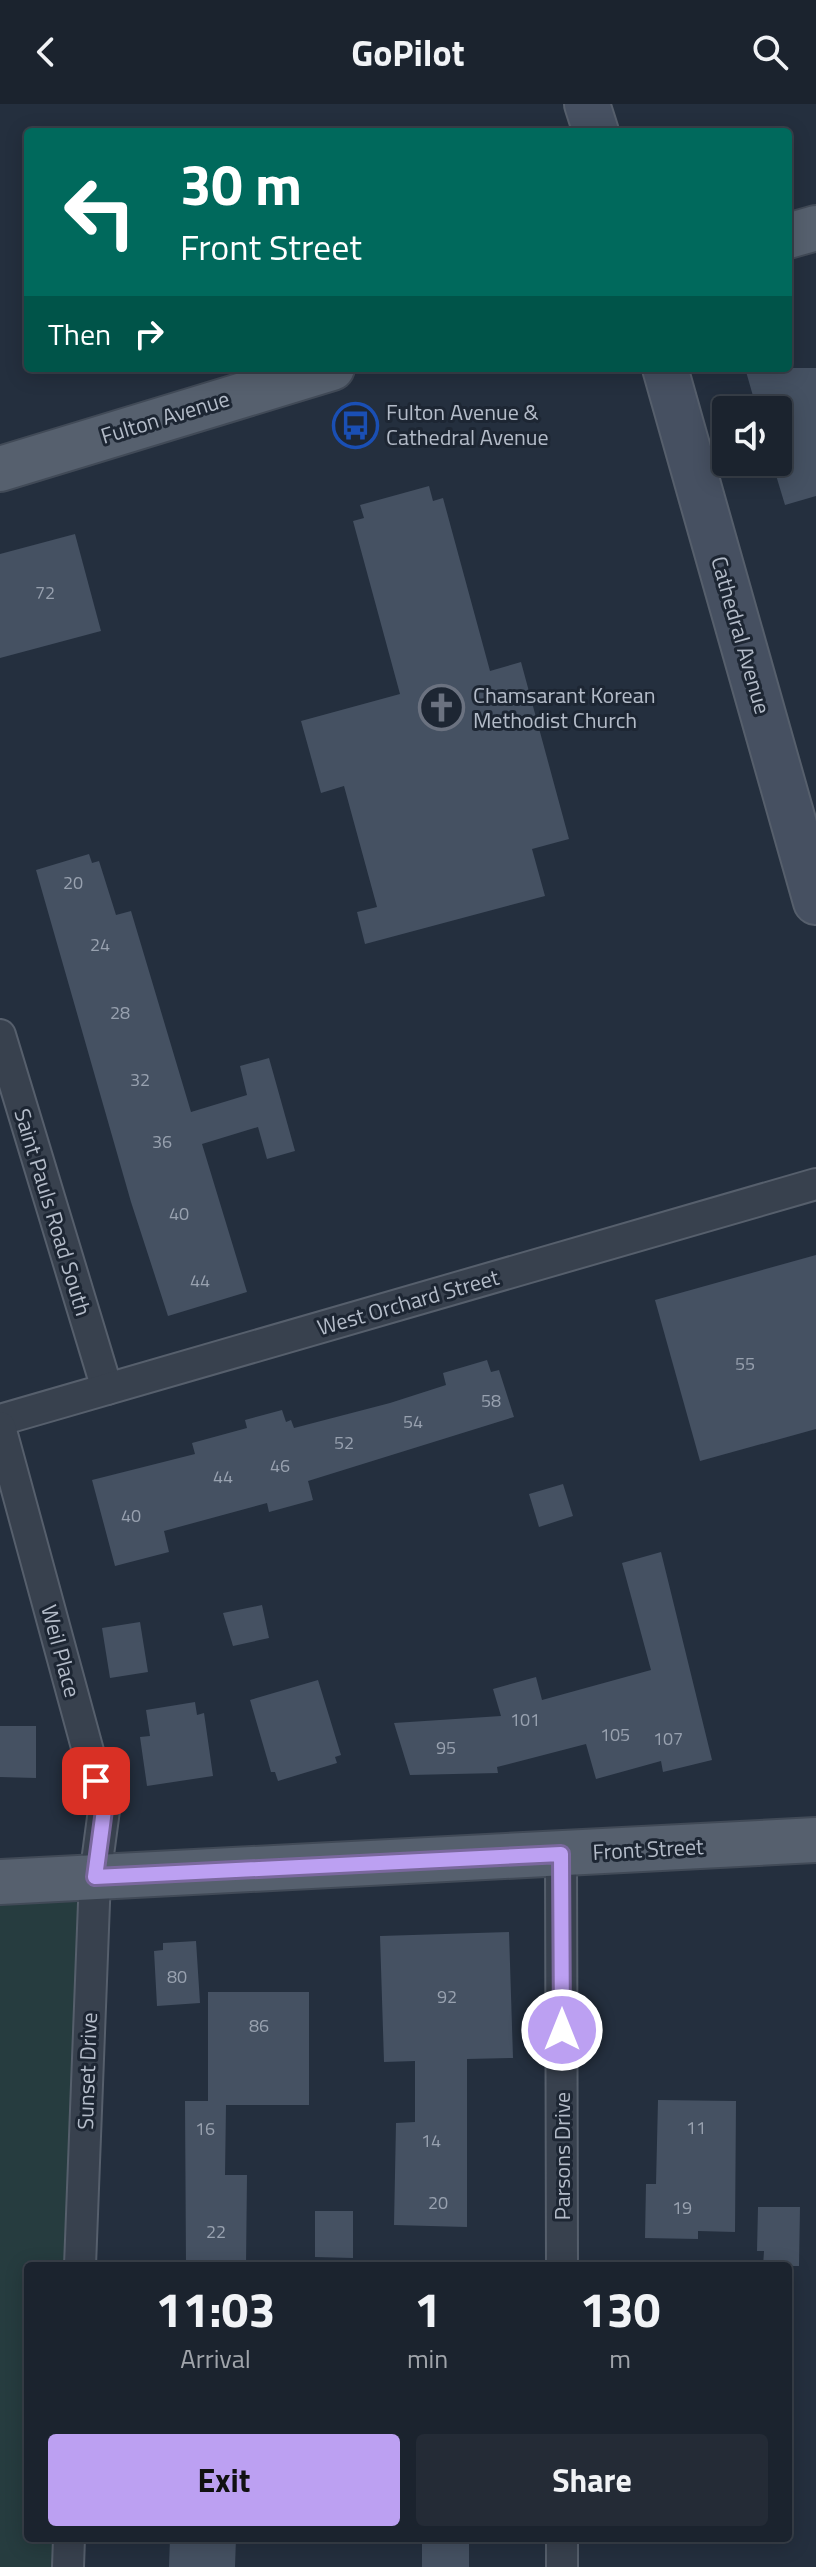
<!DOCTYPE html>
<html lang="en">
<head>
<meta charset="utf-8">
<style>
	:root { --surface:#1b232e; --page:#242b36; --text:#f1f3f6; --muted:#a0a4aa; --line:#39404a; --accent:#bca0f2 }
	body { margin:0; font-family:"Titillium Web",sans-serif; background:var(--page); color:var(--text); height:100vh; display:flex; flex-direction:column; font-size:30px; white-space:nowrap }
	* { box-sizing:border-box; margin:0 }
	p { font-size:26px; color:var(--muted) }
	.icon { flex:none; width:44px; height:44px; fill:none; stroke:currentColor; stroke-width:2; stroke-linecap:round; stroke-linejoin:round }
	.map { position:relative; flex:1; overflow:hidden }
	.panel { position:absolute; left:24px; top:2158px; width:768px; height:280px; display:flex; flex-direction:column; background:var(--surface); border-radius:8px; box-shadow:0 4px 20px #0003,0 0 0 2px var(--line) }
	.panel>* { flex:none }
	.top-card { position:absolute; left:24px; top:24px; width:768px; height:244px; border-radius:8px; box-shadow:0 4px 20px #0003,0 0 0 2px var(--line); background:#00695c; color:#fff; overflow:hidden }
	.buttons { position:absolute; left:712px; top:292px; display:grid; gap:16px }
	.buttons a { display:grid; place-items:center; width:80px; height:80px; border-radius:8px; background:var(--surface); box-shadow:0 4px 20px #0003,0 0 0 2px var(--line); font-size:40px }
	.pin { position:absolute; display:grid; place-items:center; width:68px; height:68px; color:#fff; margin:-34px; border-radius:16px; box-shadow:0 4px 12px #0006 }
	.me { position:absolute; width:88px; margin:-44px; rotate:0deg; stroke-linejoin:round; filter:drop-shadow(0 0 6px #0008) }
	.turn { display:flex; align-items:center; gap:28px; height:168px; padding:0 24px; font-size:36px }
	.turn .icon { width:104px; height:104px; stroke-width:2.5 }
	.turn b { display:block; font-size:56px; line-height:68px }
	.then { display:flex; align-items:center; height:76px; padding:0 24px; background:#0003; gap:16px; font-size:30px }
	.eta { display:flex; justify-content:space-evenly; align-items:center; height:136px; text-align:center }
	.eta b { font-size:48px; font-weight:700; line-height:56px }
	.button { display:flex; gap:16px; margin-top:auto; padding:16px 24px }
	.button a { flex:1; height:92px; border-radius:8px; background:var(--accent); color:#111; font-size:32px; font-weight:700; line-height:92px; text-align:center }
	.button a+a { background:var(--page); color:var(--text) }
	header { display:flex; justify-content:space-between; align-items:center; height:104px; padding:0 24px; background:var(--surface); font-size:36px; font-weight:700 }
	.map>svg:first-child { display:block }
	.green { fill:#263c3f }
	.building { fill:#455162 }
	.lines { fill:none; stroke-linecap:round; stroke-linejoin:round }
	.street-casing { stroke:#565f6c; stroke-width:34 }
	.secondary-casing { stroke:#565f6c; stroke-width:48 }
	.primary-casing { stroke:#414a57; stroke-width:48 }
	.street { stroke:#38414e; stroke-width:30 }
	.secondary { stroke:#465061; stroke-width:44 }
	.primary { stroke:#56606e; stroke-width:44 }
	.route-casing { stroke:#7a689d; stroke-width:20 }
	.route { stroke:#bca0f2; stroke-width:14 }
	.labels { text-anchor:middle; stroke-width:6; stroke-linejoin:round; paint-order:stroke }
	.number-label { font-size:18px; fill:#98a1af }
	.poi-label { font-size:22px; fill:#b4bcc9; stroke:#1d2633; text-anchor:start }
	.street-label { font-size:22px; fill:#b4bcc9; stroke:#1d2633 }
</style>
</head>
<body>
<header><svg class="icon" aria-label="back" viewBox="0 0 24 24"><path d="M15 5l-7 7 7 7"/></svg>GoPilot<svg class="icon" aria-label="search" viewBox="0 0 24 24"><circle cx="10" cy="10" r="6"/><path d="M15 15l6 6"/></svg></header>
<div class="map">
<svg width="816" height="2463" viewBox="0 0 816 2463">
	<rect width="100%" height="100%" fill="#242f3e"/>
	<!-- green -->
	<polygon class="green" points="85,1786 72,2162 28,2162 28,2434 57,2434 55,2463 0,2463 0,1787"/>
	<!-- building -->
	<g class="building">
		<polygon points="745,264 816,264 816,392 785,401 772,358 778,358 778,306 757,306"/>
		<polygon points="429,382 433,397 443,394 490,567 521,558 569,735 532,745 545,792 365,840 357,808 377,803 344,682 321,689 301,617 400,590 353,417 364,414 360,401"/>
		<polygon points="75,430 101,527 0,554 0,450"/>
		<polygon points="89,750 92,759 99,757 116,811 131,807 191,1008 247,991 240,962 269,954 295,1047 267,1055 258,1023 202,1040 247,1188 168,1212 131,1098 36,766"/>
		<polygon points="816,1151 816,1325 700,1357 655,1196"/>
		<polygon points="487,1256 491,1268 499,1266 514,1313 308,1377 313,1396 269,1408 267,1399 164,1427 169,1448 115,1462 92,1376 195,1350 192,1339 247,1324 245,1316 282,1306 286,1318 291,1316 294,1324 390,1299 446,1281 443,1269"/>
		<polygon points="563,1380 573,1412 539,1423 529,1390"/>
		<polygon points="661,1448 712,1656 663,1668 661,1657 596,1675 586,1640 497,1663 498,1669 410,1671 394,1619 501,1612 493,1585 536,1573 542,1596 651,1566 622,1459"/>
		<polygon points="262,1501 269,1534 233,1542 223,1509"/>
		<polygon points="140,1518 148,1568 110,1574 102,1524"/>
		<polygon points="318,1576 341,1651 335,1653 337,1659 278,1677 275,1668 271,1668 250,1596"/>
		<polygon points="195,1598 197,1611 204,1609 213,1672 147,1682 140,1633 150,1632 146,1606"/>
		<polygon points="0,1622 36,1622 36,1674 0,1673"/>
		<polygon points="509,1828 513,1954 467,1955 467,2123 394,2121 396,2019 415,2018 415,1957 384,1958 380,1832"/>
		<polygon points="196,1837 200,1899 157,1902 154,1847 163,1846 163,1839"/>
		<polygon points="208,1888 309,1888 309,2001 226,2001 225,2071 247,2071 246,2162 186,2162 185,1997 208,1997"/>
		<polygon points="658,1996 736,1997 735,2128 698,2127 698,2135 645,2134 646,2080 656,2080"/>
		<polygon points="758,2103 800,2103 799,2162 763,2162 764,2147 757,2147"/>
		<polygon points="315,2107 353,2107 353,2154 315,2153"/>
		<polygon points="170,2434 236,2434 235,2463 169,2463"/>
		<rect x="422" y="2434" width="47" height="29"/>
	</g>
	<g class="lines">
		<defs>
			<g id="street">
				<polyline points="0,931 107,1285"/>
				<polyline points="0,1316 816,1080"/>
				<polyline points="0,1323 104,1706 95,1773 80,2162"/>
				<polyline points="561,1750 562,2162"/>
				<polyline points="562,2434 562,2463"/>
				<polyline points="68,2463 69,2434"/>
			</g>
			<g id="secondary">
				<polyline points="587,0 596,28"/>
				<polyline points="665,264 816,798"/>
			</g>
			<g id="primary">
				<polyline points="788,132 816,124"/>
				<polyline points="0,365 332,264"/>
				<polyline points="0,1778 816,1736"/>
			</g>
		</defs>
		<!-- street casing -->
		<use href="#street" class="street-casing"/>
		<!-- secondary casing -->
		<use href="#secondary" class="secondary-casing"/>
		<!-- primary casing -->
		<use href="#primary" class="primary-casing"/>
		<!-- street -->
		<use href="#street" class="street"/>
		<!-- secondary -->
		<use href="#secondary" class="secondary"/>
		<!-- primary -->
		<use href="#primary" class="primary"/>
	</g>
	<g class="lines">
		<defs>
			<polyline id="route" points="96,1677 104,1706 95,1773 561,1750 562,1926"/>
		</defs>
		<!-- route casing -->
		<use href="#route" class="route-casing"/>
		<!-- route -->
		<use href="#route" class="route"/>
	</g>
	<!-- icons -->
	<defs>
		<symbol id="bus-ring" viewBox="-11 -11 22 22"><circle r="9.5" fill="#1d2633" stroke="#1a4fb4" stroke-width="1.5"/><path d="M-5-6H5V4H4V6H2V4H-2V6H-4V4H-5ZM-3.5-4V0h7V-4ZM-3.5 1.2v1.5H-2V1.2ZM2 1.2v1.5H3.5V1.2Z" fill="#1a4fb4"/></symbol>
		<symbol id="church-ring" viewBox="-11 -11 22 22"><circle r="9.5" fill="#1d2633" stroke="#6b7280" stroke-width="1.5"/><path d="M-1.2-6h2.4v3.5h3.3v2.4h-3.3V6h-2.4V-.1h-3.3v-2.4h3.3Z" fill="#6b7280"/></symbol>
	</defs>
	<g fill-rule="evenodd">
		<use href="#bus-ring" x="330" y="296" width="51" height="51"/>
		<use href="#church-ring" x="416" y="578" width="51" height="51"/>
	</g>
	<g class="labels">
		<!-- number labels -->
		<g class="number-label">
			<text x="45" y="495">72</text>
			<text x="73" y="785">20</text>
			<text x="100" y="847">24</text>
			<text x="120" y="915">28</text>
			<text x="140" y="982">32</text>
			<text x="162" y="1044">36</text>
			<text x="179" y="1116">40</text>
			<text x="200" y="1183">44</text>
			<text x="745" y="1266">55</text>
			<text x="491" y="1303">58</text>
			<text x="413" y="1324">54</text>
			<text x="344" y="1345">52</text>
			<text x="280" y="1368">46</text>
			<text x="223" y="1379">44</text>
			<text x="131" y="1418">40</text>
			<text x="525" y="1622">101</text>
			<text x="615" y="1637">105</text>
			<text x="668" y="1641">107</text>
			<text x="446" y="1650">95</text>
			<text x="177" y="1879">80</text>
			<text x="447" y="1899">92</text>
			<text x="259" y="1928">86</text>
			<text x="696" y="2030">11</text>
			<text x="205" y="2031">16</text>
			<text x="431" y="2043">14</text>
			<text x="438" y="2105">20</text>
			<text x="682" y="2110">19</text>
			<text x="216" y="2134">22</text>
		</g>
		<!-- poi labels -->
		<g class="poi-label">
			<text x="386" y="316">Fulton Avenue &amp;<tspan x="386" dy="25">Cathedral Avenue</tspan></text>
			<text x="473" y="599">Chamsarant Korean<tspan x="473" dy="25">Methodist Church</tspan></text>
		</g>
		<!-- street labels -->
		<g class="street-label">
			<text transform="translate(165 313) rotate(-17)" y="8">Fulton Avenue</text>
			<text transform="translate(741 531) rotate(74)" y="8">Cathedral Avenue</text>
			<text transform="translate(53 1108) rotate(73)" y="8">Saint Pauls Road South</text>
			<text transform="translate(408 1198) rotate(-16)" y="8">West Orchard Street</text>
			<text transform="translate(61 1547) rotate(75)" y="8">Weil Place</text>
			<text transform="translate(648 1745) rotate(-3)" y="8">Front Street</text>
			<text transform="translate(87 1967) rotate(-88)" y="8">Sunset Drive</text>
			<text transform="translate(562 2052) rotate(-90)" y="8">Parsons Drive</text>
		</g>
	</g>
</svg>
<div class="buttons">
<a><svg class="icon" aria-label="sound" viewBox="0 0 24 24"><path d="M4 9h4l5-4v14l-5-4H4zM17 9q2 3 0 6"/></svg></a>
</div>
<div class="pin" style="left:96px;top:1677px;background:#d93025"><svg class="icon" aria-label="arrive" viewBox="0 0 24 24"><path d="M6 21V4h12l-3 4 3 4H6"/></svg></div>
<svg class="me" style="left:562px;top:1926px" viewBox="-20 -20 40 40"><circle r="17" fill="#bca0f2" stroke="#fff" stroke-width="3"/><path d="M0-11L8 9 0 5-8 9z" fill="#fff"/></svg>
<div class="top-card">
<div class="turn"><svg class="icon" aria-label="left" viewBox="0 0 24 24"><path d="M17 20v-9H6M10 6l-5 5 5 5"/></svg><div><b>30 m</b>Front Street</div></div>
<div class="then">Then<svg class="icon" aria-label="right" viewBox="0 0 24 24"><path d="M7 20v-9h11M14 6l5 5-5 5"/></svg></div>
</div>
<section class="panel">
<div class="eta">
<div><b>11:03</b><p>Arrival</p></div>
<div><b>1</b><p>min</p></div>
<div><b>130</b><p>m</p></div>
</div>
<div class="button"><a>Exit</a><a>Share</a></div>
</section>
</div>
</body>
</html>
